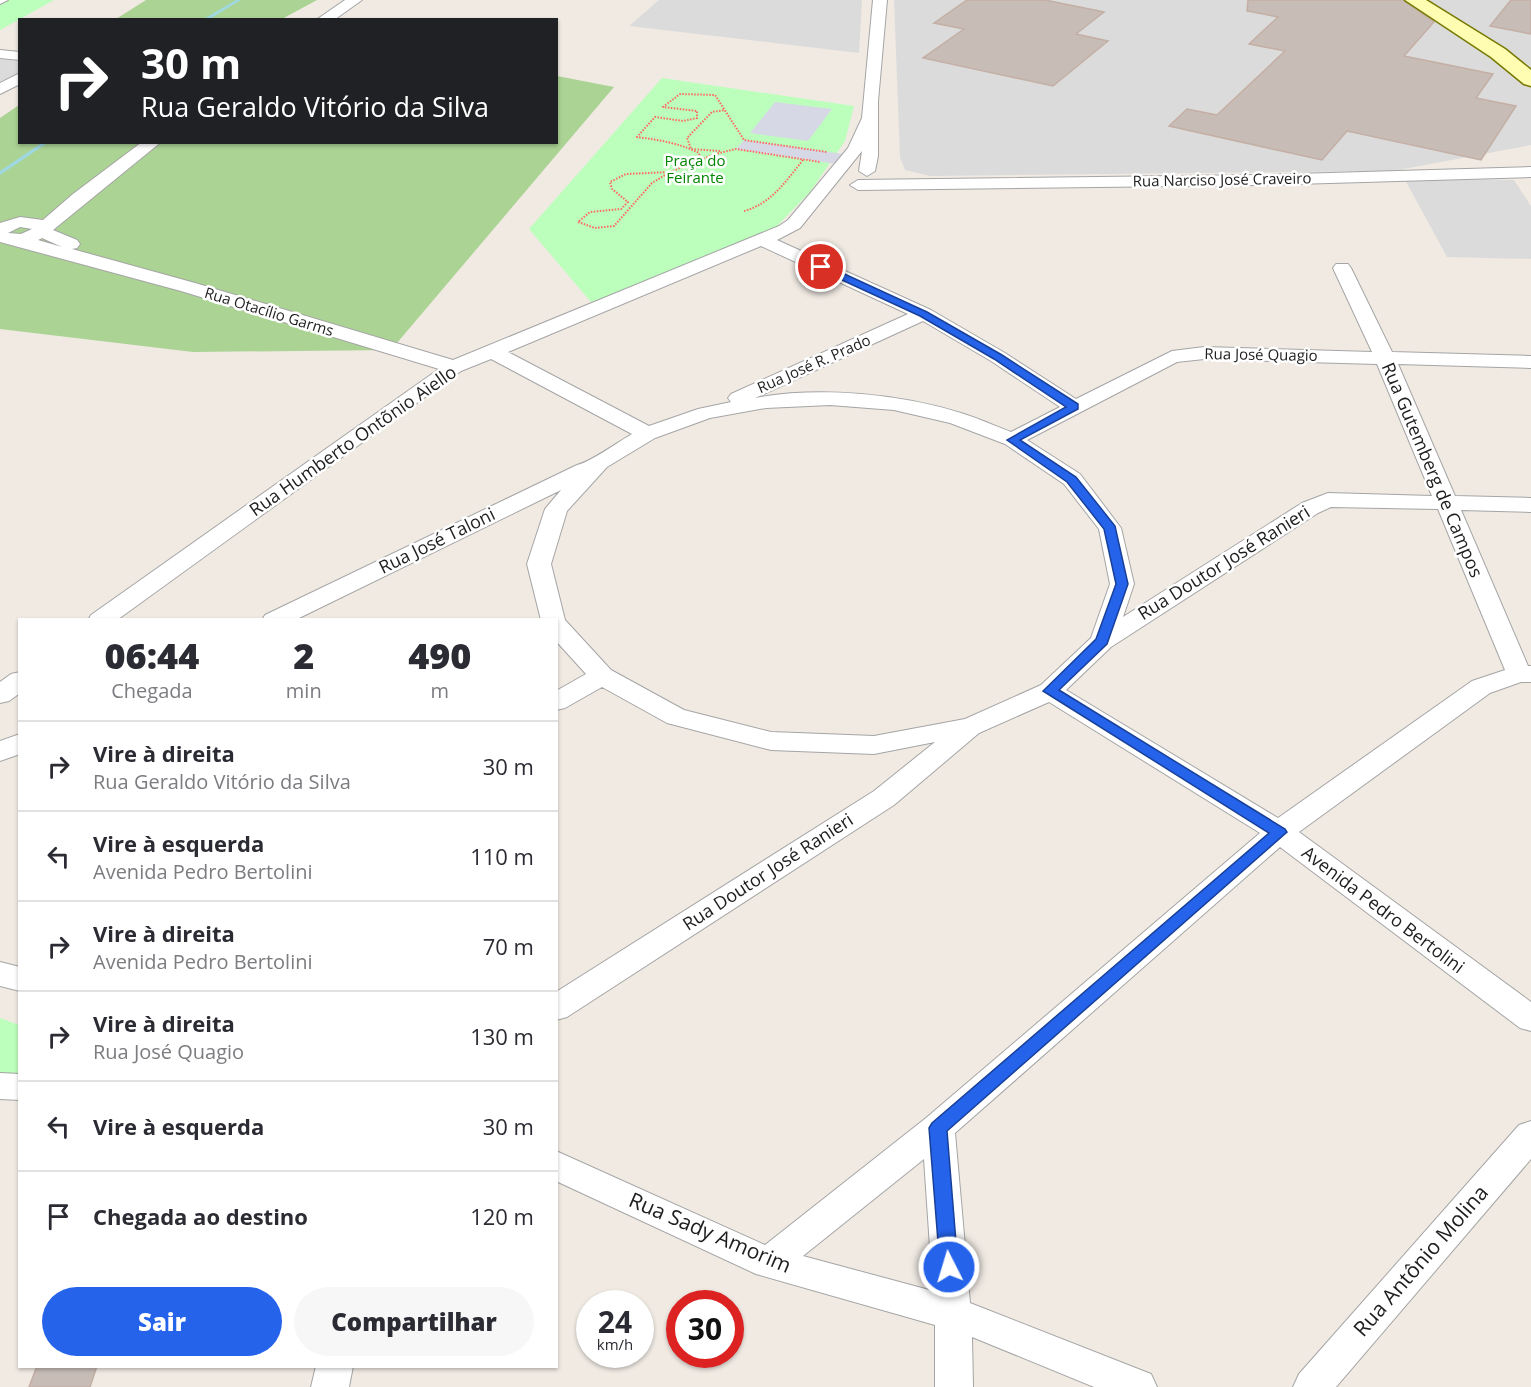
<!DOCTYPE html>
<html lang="pt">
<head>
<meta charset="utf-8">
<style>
	:root { --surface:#fff; --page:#f7f7f7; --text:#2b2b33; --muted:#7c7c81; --line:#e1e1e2; --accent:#2563eb }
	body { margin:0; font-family:"Open Sans",sans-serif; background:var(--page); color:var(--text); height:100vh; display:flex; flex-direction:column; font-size:22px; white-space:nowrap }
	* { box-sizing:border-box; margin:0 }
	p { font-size:20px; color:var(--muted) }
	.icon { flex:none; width:33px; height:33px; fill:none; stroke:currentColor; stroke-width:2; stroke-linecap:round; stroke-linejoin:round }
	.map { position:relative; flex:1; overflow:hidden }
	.panel { position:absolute; left:18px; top:618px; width:540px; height:750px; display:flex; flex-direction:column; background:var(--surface); border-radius:0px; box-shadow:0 2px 4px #0004 }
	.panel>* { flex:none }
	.banner { position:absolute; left:18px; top:18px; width:540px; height:126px; border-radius:0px; box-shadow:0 2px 4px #0004; background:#202124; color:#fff; overflow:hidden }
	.speed { position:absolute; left:576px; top:1290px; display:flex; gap:12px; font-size:30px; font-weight:700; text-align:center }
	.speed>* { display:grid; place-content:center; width:78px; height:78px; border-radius:50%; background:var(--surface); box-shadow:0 2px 4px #0004; line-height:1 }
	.speed small { font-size:15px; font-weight:400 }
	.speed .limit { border:9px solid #d22; background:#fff; color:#111 }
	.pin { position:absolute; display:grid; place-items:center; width:51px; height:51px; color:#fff; margin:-26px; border:3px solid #fff; border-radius:50%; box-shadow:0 2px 6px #0007 }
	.me { position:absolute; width:66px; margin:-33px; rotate:355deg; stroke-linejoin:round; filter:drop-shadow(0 0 4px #0008) }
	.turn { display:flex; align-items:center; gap:21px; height:126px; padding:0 24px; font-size:27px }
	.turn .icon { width:78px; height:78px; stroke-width:2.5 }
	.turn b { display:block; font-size:42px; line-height:51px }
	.eta { display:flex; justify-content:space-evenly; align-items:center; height:102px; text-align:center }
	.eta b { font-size:36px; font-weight:800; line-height:42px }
	.action { display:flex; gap:12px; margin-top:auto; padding:12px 24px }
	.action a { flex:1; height:69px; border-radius:36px; background:var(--accent); color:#fff; font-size:24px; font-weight:800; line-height:69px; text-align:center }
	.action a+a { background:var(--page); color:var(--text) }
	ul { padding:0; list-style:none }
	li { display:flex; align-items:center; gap:18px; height:90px; padding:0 24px; border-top:2px solid var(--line) }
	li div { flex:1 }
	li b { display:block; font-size:22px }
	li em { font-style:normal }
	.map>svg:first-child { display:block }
	.residential { fill:#dcdbdb }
	.forest { fill:#abd394 }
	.park { fill:#bcfebb }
	.plaza { fill:#d7d8e6 }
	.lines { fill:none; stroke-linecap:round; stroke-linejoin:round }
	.stream { fill:#9fd8e1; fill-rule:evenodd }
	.building { fill:#c8bcb6; stroke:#c3afa4; stroke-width:1.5 }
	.service-casing { stroke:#a5a5a5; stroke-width:2 }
	.minor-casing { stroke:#a5a5a5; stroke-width:2 }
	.secondary-casing { stroke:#767900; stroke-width:3 }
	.path { stroke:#ff6864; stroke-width:2; stroke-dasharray:1.5 1.5; stroke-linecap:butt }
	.service { fill:#fff; fill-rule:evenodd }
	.minor { fill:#fff; fill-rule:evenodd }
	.secondary { fill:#fffdb1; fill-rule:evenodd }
	.route { fill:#2563eb; stroke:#184099; stroke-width:1.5 }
	.labels { text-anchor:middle; stroke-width:5; stroke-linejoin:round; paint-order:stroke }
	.far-park-label { font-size:15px; fill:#028602; stroke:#fff }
	.far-street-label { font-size:15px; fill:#1e1e1e; stroke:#fff }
	.street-label { font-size:18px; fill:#1e1e1e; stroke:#fff }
	.near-street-label { font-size:21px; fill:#1e1e1e; stroke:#fff }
</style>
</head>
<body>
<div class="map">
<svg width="1531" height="1387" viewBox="0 0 1531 1387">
	<rect width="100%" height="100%" fill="#f0eae3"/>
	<!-- residential -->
	<g class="residential">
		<polygon points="659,0 862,0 859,53 629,26"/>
		<polygon points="894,0 1531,0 1531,145 1393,171 930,176 905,170 900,157"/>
		<polygon points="0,59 20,61 19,73 0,86"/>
		<polygon points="1404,178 1514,180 1531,206 1531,259 1447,257"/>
	</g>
	<!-- forest -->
	<g class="forest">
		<polygon points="146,0 317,0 282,19 116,19"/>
		<polygon points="557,76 614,87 391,350 193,352 0,329 0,118 19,105 20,142 556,142"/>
	</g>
	<!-- park -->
	<g class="park">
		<polygon points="0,0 54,0 0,30"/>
		<polygon points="662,78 854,106 845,141 810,192 777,226 596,308 529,229"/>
		<polygon points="0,1018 19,1025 19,1096 0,1095"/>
	</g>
	<!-- plaza -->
	<g class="plaza">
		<polygon points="775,102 832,109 808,141 750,133"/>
		<polygon points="744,140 843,154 836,164 736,149"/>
	</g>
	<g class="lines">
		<!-- stream -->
		<g class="stream">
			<polygon points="236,0 241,0 208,20 202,20"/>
			<polygon points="43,142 49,142 0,175 0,171"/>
		</g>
	</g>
	<!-- building -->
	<g class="building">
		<polygon points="967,0 1045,0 1104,12 1076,34 1108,41 1053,86 923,58 964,29 934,23"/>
		<polygon points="1248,0 1403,0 1434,22 1404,56 1493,74 1476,98 1516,106 1481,160 1347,131 1322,160 1169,126 1187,109 1217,115 1285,51 1249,44 1278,17 1247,11"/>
		<polygon points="1511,0 1531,0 1531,34 1490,26"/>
		<polygon points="37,1366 97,1366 90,1387 29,1387"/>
	</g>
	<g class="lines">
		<defs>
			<polygon id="service" points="0,0 8,0 0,4"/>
			<g id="minor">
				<polygon points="345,0 362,0 334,20 316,20"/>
				<path d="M873 0H887L878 101V156L875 171 867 176 859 171 862 151 800 228 777 240 931 310 1005 353 1076 399 1172 351 1204 347 1372 352 1333 268 1336 264H1348L1351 268 1392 352 1531 356V368L1398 364 1455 496 1531 498V512L1461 510 1528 666H1531V682H1521L1490 693 1299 832 1531 1002V1031L1520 1028 1280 847 955 1133 970 1303 1151 1374 1157 1387H1094L972 1337 973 1387H935V1325L756 1274 556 1181V1151L765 1245 926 1118 1260 833 1049 702 979 733 894 805 567 1017 556 1020V992L874 791 935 742 874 754 771 750 667 723 602 687 565 708 556 710V691L586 674 556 641V620H541L527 564 545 509 561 490 295 620H262L265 615 577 465C591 462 618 442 632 434L491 359 461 371 117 620H88L91 615 439 369 181 291 0 242V223L20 217 43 220 73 194 142 142H161L53 230 77 240 80 244 77 248 72 249 195 283 453 360 779 226 788 220 848 148 862 118ZM20 227 32 229 21 234 8 233ZM42 238 62 247 38 240ZM761 246 908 314 731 394 728 398 731 402 698 409 649 426 508 352ZM923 321 991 361 1060 407 1011 432C995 426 980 419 964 414 902 394 819 386 755 398ZM1204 359 1377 364 1432 496 1328 493 1302 503 1123 617 1134 584 1121 528 1080 474 1027 440 1177 362ZM830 405 894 410 950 423 1005 444 1064 484 1099 529 1110 584 1091 638 1041 685 965 719 874 736 771 732 684 710 611 670 565 620 551 564 567 511 607 467 655 438 710 418 766 408ZM1331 507 1438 509 1505 670 1472 681 1278 818 1066 690 1111 647 1318 513ZM924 1159 933 1291 803 1256Z"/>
				<polygon points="0,50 20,52 20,60 0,58"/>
				<polygon points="20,73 20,84 0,94 0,83"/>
				<polygon points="1531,167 1531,177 1260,185 858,190 850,185 858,180 1260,175"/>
				<polygon points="20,672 20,693 9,701 0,703 0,682 11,674"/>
				<polygon points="20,734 20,754 0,761 0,741"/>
				<polygon points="0,962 20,967 20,991 0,986"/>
				<polygon points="0,1073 20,1074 20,1100 0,1099"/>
				<polygon points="1531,1121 1531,1159 1336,1387 1293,1387 1299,1374 1519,1125"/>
				<polygon points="316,1366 353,1366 349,1387 311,1387"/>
			</g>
			<polygon id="secondary" points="1405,0 1426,0 1505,49 1531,70 1531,86 1524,84 1491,57"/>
		</defs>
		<!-- service casing -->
		<use href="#service" class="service-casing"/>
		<!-- minor casing -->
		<use href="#minor" class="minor-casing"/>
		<!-- secondary casing -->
		<use href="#secondary" class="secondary-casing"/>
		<!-- path -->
		<g class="path">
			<polyline points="720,151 691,149 687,138 712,112 725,110"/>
			<path d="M701 161 699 153C679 143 659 140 637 137L655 117 683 121 697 118V111L663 107 680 94 715 95 744 140 827 152"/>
			<polygon points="670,172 652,183 614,226 595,228 578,222 590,212 621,209 628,202 612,189 610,182 626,174"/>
			<polyline points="670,172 715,154 736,149 820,162"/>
			<path d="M744 211C771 204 786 181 803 160"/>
		</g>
		<!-- service -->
		<use href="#service" class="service"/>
		<!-- minor -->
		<use href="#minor" class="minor"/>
		<!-- secondary -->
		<use href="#secondary" class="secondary"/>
	</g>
	<!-- route -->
	<polygon class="route" points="818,265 825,265 927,312 1002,355 1078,404 1078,409 1020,440 1076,477 1115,526 1128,584 1107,644 1059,690 1285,829 1287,832 947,1131 958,1267 956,1273 949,1276 942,1273 940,1267 929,1128 932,1123 1269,833 1043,691 1096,639 1116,584 1104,529 1067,482 1007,440 1066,407 994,359 920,316 818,269"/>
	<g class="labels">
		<!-- far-park labels -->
		<g class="far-park-label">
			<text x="695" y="166">Praça do<tspan x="695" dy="17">Feirante</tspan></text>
		</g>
		<!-- far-street labels -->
		<g class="far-street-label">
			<text transform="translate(1222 180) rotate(-1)" y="5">Rua Narciso José Craveiro</text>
			<text transform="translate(269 312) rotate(17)" y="5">Rua Otacílio Garms</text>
			<text transform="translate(1261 355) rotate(1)" y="5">Rua José Quagio</text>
			<text transform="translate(814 364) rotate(-24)" y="5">Rua José R. Prado</text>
		</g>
		<!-- street labels -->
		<g class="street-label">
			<text transform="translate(353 441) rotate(-35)" y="6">Rua Humberto Ontõnio Aiello</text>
			<text transform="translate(1432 470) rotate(67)" y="6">Rua Gutemberg de Campos</text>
			<text transform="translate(437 541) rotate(-26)" y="6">Rua José Taloni</text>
			<text transform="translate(1224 563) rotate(-32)" y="6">Rua Doutor José Ranieri</text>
			<text transform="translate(768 872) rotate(-33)" y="6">Rua Doutor José Ranieri</text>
			<text transform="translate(1383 910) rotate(37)" y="6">Avenida Pedro Bertolini</text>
		</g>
		<!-- near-street labels -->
		<g class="near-street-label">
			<text transform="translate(710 1233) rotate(23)" y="7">Rua Sady Amorim</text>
			<text transform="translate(1421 1261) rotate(-49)" y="7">Rua Antônio Molina</text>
		</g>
	</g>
</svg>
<div class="speed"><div>24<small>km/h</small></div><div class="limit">30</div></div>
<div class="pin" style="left:821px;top:267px;background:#d93025"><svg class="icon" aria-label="arrive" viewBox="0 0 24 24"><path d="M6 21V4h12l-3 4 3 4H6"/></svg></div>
<svg class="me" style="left:949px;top:1267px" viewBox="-20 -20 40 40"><circle r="17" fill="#2563eb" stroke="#fff" stroke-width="3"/><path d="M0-11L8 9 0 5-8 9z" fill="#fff"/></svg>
<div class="banner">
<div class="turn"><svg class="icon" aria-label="right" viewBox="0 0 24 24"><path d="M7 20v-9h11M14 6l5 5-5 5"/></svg><div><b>30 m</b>Rua Geraldo Vitório da Silva</div></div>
</div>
<section class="panel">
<div class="eta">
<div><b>06:44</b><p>Chegada</p></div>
<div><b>2</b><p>min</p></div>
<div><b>490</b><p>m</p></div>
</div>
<ul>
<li><svg class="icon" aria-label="right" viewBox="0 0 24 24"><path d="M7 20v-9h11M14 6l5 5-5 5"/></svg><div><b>Vire à direita</b><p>Rua Geraldo Vitório da Silva</p></div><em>30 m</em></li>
<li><svg class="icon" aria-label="left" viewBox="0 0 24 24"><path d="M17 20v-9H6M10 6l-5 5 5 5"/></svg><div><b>Vire à esquerda</b><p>Avenida Pedro Bertolini</p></div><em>110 m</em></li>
<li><svg class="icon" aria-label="right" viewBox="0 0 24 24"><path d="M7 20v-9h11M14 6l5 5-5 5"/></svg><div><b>Vire à direita</b><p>Avenida Pedro Bertolini</p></div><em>70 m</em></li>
<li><svg class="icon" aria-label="right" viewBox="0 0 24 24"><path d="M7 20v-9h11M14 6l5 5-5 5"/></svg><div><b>Vire à direita</b><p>Rua José Quagio</p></div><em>130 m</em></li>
<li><svg class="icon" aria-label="left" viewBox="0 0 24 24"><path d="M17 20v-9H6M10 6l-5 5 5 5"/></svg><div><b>Vire à esquerda</b></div><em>30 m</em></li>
<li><svg class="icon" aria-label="arrive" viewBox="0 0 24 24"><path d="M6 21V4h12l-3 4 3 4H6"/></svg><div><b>Chegada ao destino</b></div><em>120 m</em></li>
</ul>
<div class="action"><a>Sair</a><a>Compartilhar</a></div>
</section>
</div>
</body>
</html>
